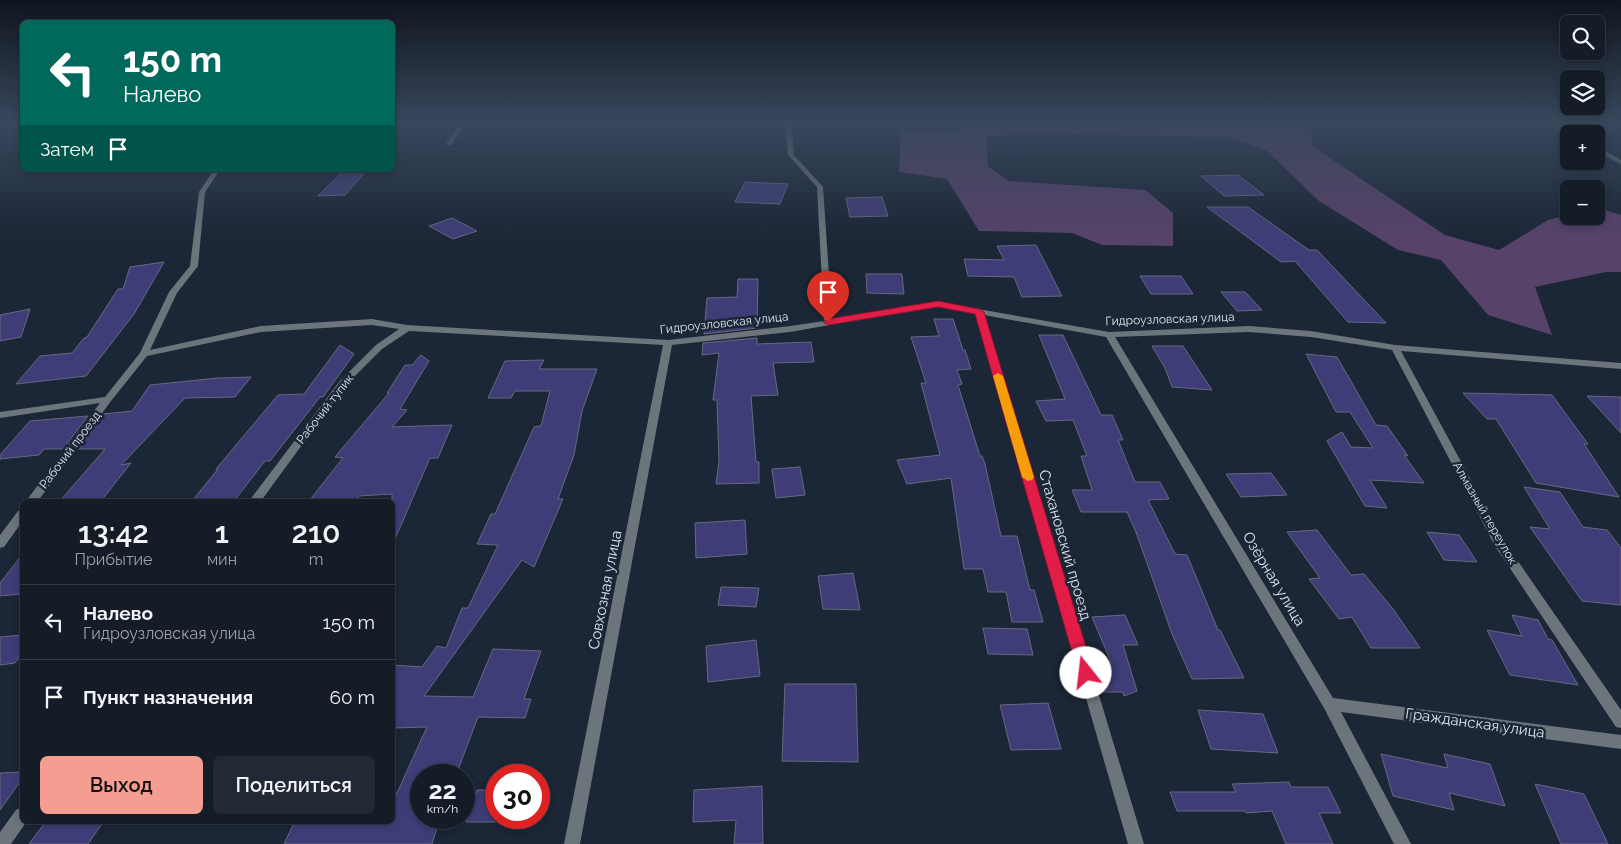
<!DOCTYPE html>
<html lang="ru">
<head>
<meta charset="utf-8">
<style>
	:root { --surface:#141c28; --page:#212934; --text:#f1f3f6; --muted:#9da1a8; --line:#333a45; --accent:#f59d90 }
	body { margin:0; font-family:Raleway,sans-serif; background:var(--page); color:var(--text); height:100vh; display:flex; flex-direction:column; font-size:19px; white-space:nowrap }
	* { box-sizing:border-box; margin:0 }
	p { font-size:16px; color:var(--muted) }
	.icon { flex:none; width:28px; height:28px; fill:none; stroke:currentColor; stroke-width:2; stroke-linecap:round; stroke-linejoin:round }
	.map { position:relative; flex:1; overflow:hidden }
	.sheet { position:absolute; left:20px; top:499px; width:375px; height:325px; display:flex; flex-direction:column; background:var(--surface); border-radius:8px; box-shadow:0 2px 8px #0003,0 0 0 1px var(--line) }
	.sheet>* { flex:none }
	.hud { position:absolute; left:20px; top:20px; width:375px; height:152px; border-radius:8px; box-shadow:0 2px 8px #0003,0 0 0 1px var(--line); background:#00695c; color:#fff; overflow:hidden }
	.controls { position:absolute; left:1560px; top:15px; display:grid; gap:10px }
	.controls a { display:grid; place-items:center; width:45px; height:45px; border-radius:8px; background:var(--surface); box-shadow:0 2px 8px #0003,0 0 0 1px var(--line); font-size:25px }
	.speed { position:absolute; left:410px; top:764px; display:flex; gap:10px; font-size:25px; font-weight:700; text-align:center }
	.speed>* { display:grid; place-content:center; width:65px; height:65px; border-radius:50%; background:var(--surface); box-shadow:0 2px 8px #0003,0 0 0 1px var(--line); line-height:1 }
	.speed small { font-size:12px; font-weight:400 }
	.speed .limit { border:8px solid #d22; background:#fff; color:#111 }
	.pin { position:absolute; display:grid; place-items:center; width:42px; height:42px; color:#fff; margin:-51px -21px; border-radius:50% 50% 50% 0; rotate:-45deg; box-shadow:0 0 5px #0007 }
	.pin .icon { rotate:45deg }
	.me { position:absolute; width:55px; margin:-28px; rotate:344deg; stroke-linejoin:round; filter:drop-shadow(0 0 4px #0008) }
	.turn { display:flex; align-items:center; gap:18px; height:105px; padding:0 20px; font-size:22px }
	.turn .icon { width:65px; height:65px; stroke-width:2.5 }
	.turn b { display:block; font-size:35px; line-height:42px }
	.then { display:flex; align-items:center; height:48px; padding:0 20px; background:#0003; gap:10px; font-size:19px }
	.eta { display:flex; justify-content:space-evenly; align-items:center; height:85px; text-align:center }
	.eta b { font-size:30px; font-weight:600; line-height:35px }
	.primary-button { display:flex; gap:10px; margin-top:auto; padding:10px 20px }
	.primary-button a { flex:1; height:58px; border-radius:8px; background:var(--accent); color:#111; font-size:20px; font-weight:600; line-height:58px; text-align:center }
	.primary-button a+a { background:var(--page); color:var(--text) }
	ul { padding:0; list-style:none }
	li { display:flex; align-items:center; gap:15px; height:75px; padding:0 20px; border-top:1px solid var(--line) }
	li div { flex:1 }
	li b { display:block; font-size:19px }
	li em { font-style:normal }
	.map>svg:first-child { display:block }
	.green { fill:#574269 }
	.building { fill:#3e3d77; stroke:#67697e }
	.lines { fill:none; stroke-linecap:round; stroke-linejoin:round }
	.street { fill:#6b757b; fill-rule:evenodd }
	.route { fill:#e11d48; stroke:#92132f }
	.slow { fill:#f59e0b }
	.labels { text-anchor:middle; stroke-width:5; stroke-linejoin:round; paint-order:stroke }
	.street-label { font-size:12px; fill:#dbe3ee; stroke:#1b2636 }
	.near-street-label { font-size:15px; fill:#dbe3ee; stroke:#1b2636 }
</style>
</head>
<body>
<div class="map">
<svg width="1621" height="844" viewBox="0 0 1621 844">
	<rect width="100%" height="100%" fill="#1b2636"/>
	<!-- green -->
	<polygon class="green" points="977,121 1329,121 1310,123 1312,146 1445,235 1499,250 1548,220 1569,215 1596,216 1598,208 1621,215 1621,272 1606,272 1535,287 1552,335 1488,315 1441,260 1398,250 1319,201 1266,150 1229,137 1027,133 987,137 988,166 1009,181 1145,190 1173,213 1173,246 1102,245 1072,233 979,231 947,179 899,172 901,130 954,132 978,125"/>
	<!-- building -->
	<g class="building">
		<polygon points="344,170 367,170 345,195 318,196"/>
		<polygon points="1238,175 1264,195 1224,196 1201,176"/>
		<polygon points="745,182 788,184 780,204 735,202"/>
		<polygon points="882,197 888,216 850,217 846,198"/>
		<polygon points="1207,207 1248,207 1309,250 1317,250 1386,323 1348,322 1295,261 1281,262"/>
		<polygon points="452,218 477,231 453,239 429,226"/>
		<polygon points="1036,245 1062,296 1022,297 1014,277 968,276 964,259 1004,260 997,246"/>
		<polygon points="164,262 134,314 86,376 16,384 40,356 72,353 84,338 87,337 118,289 123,289 130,267"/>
		<polygon points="866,274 902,274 904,294 867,293"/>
		<polygon points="1140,276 1181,276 1193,294 1151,294"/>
		<polygon points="738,279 758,279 757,328 704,334 707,298 737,297"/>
		<polygon points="1221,292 1245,292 1262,310 1237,311"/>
		<polygon points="30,309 21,337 0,341 0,315"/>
		<polygon points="934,319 953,319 963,350 965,350 971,369 957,370 962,384 958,385 980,456 982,456 985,464 1001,536 1017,536 1030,590 1034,590 1043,622 1012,622 1006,592 988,592 983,569 964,569 951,478 907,484 897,460 940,455 921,383 926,383 911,337 939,336"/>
		<polygon points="1039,335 1063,335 1101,415 1112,415 1123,440 1118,440 1135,482 1160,482 1169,499 1148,500 1175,554 1187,555 1218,630 1220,630 1244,678 1192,679 1172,634 1136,532 1127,512 1081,512 1072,490 1092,490 1081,456 1087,456 1073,420 1046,421 1036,401 1065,399"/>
		<polygon points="757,338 757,344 811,342 814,362 773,363 778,395 751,396 756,462 759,462 759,483 716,484 719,462 717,400 713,400 719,353 702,355 703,343"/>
		<polygon points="340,345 354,354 323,397 320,397 270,461 265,461 234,501 192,501 218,469 216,469 278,395 304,394"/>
		<polygon points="1152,346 1183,346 1212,390 1172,387 1165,368"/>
		<polygon points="1306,354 1337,357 1376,425 1387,426 1408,456 1404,455 1424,483 1370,480 1387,508 1365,506 1327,441 1342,432 1351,447 1373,448 1350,412 1336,412"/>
		<polygon points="421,355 429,361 400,409 407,410 392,427 452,425 438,458 430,458 392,546 392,494 359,496 355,501 309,501 343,458 335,457 389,393 387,393 405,365 412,365"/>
		<polygon points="544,360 539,369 597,369 582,411 574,455 558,499 563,499 534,567 522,560 424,696 473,697 493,649 541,651 524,699 531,699 525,718 478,717 456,775 421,775 421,818 440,818 432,844 284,844 295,821 392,821 392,804 427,727 392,728 392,665 422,667 437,646 446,648 462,608 468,608 498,545 477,544 491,514 495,514 534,427 541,426 550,391 515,391 511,398 488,398 505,361"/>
		<polygon points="251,377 235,397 185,398 121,465 131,463 101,501 60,501 105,449 78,449 104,414 132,411 150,385 218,378"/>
		<polygon points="1463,393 1552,395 1588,444 1584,444 1619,497 1536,483 1496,419 1487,419"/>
		<polygon points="1587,396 1621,397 1621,433"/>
		<polygon points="88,416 63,449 44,449 39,455 0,459 0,455 30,421"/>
		<polygon points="800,467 805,495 776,498 772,469"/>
		<polygon points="1271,473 1287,495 1241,497 1226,474"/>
		<polygon points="1524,487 1560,492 1583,527 1607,530 1621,548 1621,605 1582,601 1530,527 1550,529"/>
		<polygon points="745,520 747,554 696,558 695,523"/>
		<polygon points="1317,530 1351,575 1364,574 1393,609 1420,648 1371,648 1352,617 1339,619 1309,579 1320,578 1287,532"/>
		<polygon points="1427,532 1459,535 1477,562 1444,560"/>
		<polygon points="22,555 22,594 0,596 0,583"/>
		<polygon points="853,573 860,610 823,609 818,576"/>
		<polygon points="721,587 759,588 756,607 718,605"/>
		<polygon points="1125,615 1138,645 1123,645 1137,691 1124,696 1123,692 1100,692 1091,661 1111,662 1092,617"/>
		<polygon points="1512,615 1538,620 1548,639 1552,640 1578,685 1510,675 1487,630 1522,636"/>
		<polygon points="983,628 1027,629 1033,655 988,654"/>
		<polygon points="22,635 22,653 15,663 0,665 0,637"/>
		<polygon points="756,640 760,676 708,682 706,646"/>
		<polygon points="785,684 856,684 858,762 782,761"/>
		<polygon points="1048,703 1061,749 1011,750 1000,705"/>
		<polygon points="1198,710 1263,714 1278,753 1211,749"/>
		<polygon points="1381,754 1448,768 1444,754 1490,764 1505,806 1449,793 1454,810 1393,796"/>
		<polygon points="22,772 22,779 0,810 0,773"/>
		<polygon points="1289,782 1291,787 1328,787 1341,813 1319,813 1333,844 1286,844 1272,811 1246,813 1245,811 1177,811 1170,792 1236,792 1232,784"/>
		<polygon points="1535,784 1584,794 1608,844 1561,844"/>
		<polygon points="762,786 763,844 734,844 736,820 693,822 694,790"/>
		<polygon points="477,790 496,790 496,822 466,822"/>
		<polygon points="46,821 104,821 88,844 29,844"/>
	</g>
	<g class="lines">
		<!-- street -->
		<g class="street">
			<polygon points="462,121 468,121 451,145 447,145 446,144"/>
			<polygon points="785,121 791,121 794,155 823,187 832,319 938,302 1109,332 1249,326 1311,331 1395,345 1621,363 1621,369 1401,351 1504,541 1621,710 1621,728 1616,727 1495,546 1392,350 1311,337 1249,332 1115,337 1333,698 1621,735 1621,749 1341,712 1411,844 1394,844 1324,708 1106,337 984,315 1144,844 1128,844 975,313 938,306 790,332 672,345 580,844 564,844 663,345 409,331 382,349 345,386 261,501 249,501 339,382 376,345 399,329 372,325 261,332 147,356 111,401 38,501 26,501 100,403 0,418 0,412 105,397 140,353 169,292 190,266 199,192 214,170 220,170 205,192 198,266 177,293 150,350 261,326 372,319 407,325 668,340 790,326 824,321 817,187 788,155"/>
			<polygon points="1551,122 1555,122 1574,134 1569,135 1551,124"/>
			<polygon points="1596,146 1621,160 1621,164 1596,151"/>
			<polygon points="22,510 22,522 4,547 0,548 0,535 18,511"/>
			<polygon points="22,807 22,821 27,821 11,844 0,844 0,832 16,810"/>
		</g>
	</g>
	<!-- sky -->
	<linearGradient id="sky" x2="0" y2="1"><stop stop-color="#0f151e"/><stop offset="0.51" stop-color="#39475d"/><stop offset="1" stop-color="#39475d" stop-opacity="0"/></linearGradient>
	<rect width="1621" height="239" fill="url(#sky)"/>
	<!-- route -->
	<polygon class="route" points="938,301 979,309 984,312 1094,673 1091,678 1086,680 1080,678 1078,673 975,314 938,307 828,325 823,322 828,319"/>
	<!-- slow -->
	<polygon class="slow" points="998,373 1003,376 1034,477 1032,480 1028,481 1022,477 993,376"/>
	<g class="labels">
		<!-- street labels -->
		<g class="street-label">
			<text transform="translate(1170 319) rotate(-2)" y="4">Гидроузловская улица</text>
			<text transform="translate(724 323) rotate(-6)" y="4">Гидроузловская улица</text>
			<text transform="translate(325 409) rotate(-52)" y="4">Рабочий тупик</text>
			<text transform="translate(70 450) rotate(-53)" y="4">Рабочий проезд</text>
			<text transform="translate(1485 513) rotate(60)" y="4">Алмазный переулок</text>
		</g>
		<!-- near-street labels -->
		<g class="near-street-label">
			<text transform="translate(1065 545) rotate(74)" y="5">Стахановский проезд</text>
			<text transform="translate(1274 579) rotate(59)" y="5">Озёрная улица</text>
			<text transform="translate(605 590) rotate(-79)" y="5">Совхозная улица</text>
			<text transform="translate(1475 723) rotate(8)" y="5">Гражданская улица</text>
		</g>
	</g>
</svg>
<div class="controls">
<a><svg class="icon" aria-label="search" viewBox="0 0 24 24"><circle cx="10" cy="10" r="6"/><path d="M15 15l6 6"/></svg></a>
<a><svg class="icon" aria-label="layers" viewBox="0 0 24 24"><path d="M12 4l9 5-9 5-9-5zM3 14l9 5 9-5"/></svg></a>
<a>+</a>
<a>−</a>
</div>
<div class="speed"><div>22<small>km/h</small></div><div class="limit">30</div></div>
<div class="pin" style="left:828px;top:322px;background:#d93025"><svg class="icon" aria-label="arrive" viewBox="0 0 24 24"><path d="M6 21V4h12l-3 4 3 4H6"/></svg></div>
<svg class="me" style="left:1086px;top:673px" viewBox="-20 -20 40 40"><circle r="19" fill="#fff"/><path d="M0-13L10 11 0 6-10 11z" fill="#e11d48"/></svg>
<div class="hud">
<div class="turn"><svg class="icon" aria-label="left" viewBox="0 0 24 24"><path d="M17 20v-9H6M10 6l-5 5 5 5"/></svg><div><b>150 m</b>Налево</div></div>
<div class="then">Затем<svg class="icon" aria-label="arrive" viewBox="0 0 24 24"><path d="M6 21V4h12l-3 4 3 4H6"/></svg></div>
</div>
<section class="sheet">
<div class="eta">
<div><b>13:42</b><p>Прибытие</p></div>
<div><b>1</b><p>мин</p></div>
<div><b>210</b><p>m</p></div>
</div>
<ul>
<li><svg class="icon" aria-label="left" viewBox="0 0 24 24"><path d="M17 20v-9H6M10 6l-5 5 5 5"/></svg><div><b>Налево</b><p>Гидроузловская улица</p></div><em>150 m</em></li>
<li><svg class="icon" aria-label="arrive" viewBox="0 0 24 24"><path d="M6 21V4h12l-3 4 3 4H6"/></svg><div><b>Пункт назначения</b></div><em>60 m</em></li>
</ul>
<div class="primary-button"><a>Выход</a><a>Поделиться</a></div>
</section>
</div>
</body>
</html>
